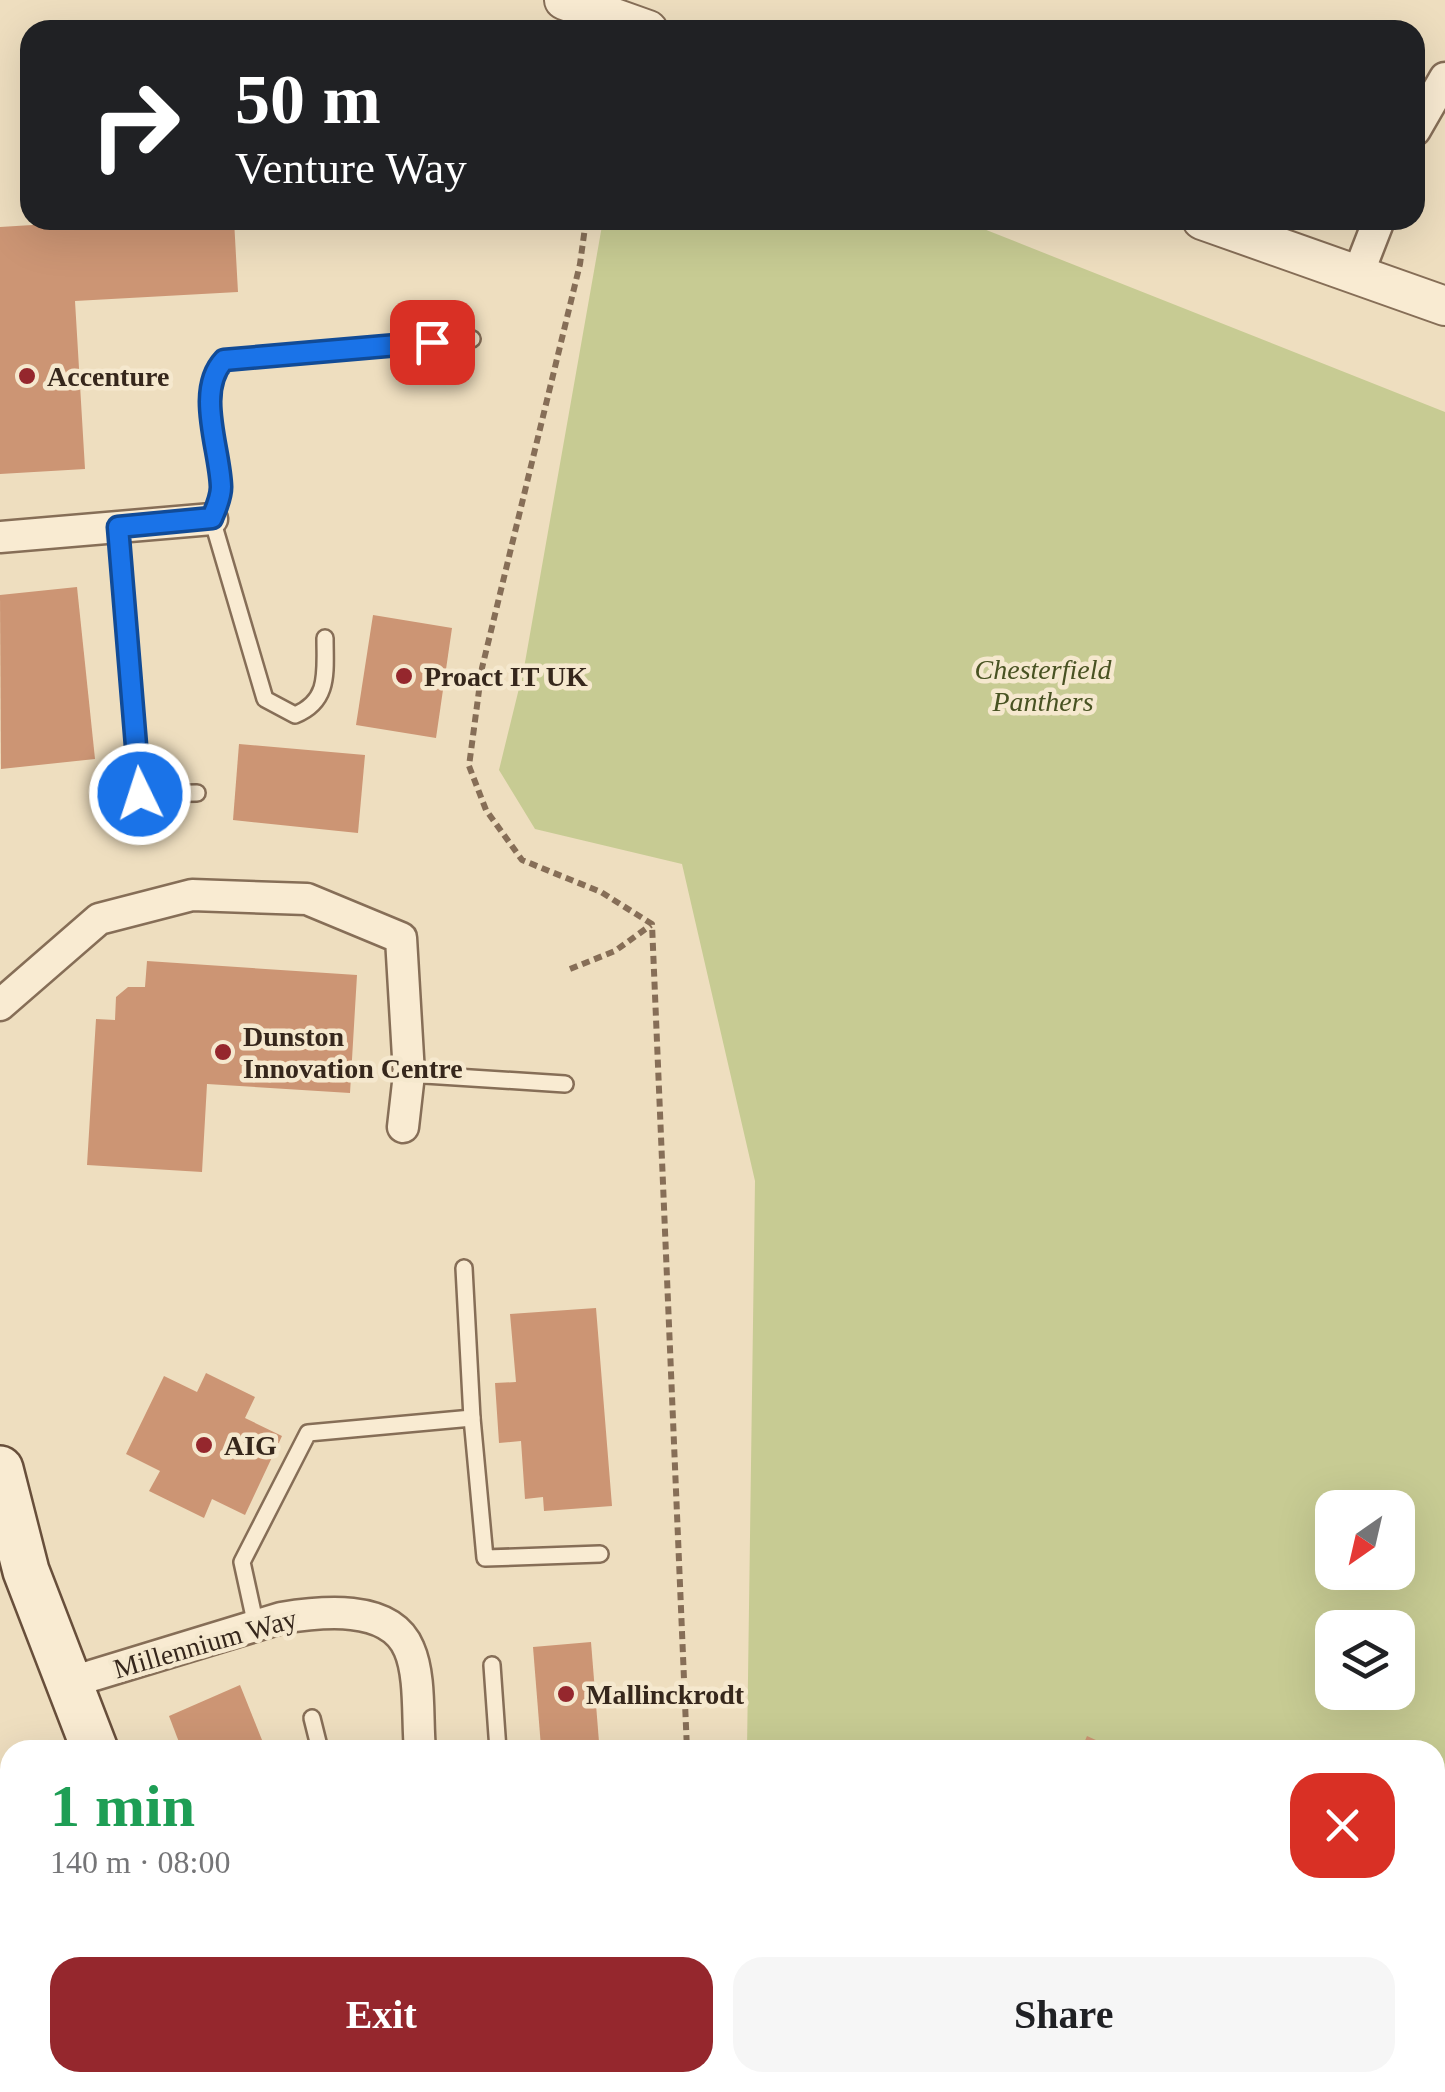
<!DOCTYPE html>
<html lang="en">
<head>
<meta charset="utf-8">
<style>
	:root { --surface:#fff; --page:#f6f6f6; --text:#202124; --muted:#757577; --accent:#95272d }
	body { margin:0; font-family:"Times New Roman",serif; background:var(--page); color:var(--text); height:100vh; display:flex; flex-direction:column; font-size:38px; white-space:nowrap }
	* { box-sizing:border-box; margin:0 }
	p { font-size:32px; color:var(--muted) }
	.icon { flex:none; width:55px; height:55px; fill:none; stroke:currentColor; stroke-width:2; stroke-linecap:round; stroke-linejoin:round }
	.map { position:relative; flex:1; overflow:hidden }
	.panel { position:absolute; left:0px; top:1740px; width:1445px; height:352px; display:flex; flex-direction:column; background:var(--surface); border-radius:30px 30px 0 0; box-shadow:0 10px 40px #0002 }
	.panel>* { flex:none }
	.guide { position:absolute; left:20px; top:20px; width:1405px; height:210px; border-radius:30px; box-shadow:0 10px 40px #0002; background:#202124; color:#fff; overflow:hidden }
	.needle { width:65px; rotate:214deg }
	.fabs { position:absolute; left:1315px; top:1490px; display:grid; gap:20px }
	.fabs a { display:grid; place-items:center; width:100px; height:100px; border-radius:20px; background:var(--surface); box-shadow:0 10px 40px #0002; font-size:50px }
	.pin { position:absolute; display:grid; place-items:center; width:85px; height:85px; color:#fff; margin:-42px; border-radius:20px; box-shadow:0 5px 15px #0006 }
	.me { position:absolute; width:110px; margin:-55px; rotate:356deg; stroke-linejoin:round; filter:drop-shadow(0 0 8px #0008) }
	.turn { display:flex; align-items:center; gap:35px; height:210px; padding:0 50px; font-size:45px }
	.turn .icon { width:130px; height:130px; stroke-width:2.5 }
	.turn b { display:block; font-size:70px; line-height:85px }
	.round { display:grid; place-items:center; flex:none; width:105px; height:105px; border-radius:30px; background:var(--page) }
	.summary { display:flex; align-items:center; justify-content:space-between; height:170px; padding:0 50px }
	h1 { font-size:60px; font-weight:700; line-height:75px; color:#1e9e55 }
	.action { display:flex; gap:20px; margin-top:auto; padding:20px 50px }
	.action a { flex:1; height:115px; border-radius:30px; background:var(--accent); color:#fff; font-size:40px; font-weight:700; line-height:115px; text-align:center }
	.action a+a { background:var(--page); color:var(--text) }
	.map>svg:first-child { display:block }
	.green { fill:#c7cb93; fill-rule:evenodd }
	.building { fill:#cc9574 }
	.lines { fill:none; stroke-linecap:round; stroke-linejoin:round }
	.service-casing { stroke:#866e57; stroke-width:20 }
	.minor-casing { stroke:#866e57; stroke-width:35 }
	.tertiary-casing { stroke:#866e57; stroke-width:42 }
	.secondary-casing { stroke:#684f3b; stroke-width:50 }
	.path { stroke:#866e57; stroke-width:6; stroke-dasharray:8 5; stroke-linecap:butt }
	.service { stroke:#f9ebd2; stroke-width:15 }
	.minor { stroke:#f9ebd2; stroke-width:30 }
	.tertiary { stroke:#f9ebd2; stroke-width:38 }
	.secondary { stroke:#f9ebd2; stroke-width:45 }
	.route-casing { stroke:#114b97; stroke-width:25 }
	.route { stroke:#1a73e8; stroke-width:18 }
	.poi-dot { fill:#95272d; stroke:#f5e8ce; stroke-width:4 }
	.labels { text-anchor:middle; stroke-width:9; stroke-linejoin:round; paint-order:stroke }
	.poi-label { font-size:28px; font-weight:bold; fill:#36271c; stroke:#f5e8ce; text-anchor:start }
	.park-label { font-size:28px; font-style:italic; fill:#485222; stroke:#f5e8ce }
	.street-label { font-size:28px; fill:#36271c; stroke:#f5e8ce }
</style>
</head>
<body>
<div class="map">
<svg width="1445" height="2092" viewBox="0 0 1445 2092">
	<rect width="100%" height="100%" fill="#eedebf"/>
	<!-- green -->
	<g class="green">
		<path d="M603 220H961L1445 412V2092H677L679 2082H1435V1750H747L755 1181 682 864 535 829 499 770 524 668ZM1332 1508H1398V1572H1332ZM1332 1628H1398V1692H1332Z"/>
		<polygon points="0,1914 10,1935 10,2035 0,2036"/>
	</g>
	<!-- building -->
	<g class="building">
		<polygon points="113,220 234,220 238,292 75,301 85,469 0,474 0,227"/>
		<polygon points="77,587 95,759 1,769 0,595"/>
		<polygon points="373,615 452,628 436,738 356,725"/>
		<polygon points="239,744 365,755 358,833 233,820"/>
		<polygon points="147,961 357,975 350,1093 207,1084 202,1172 87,1165 96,1019 115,1020 116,997 128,987 145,987"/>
		<polygon points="596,1308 612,1506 544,1511 543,1497 525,1499 521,1441 499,1443 495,1383 516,1382 510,1314"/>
		<polygon points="206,1373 255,1397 245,1418 282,1436 245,1515 212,1499 204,1518 149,1491 160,1471 126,1454 164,1376 197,1392"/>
		<polygon points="591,1642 599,1742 541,1747 533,1647"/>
		<polygon points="240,1685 266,1750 182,1750 169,1716"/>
		<polygon points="1087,1736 1118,1750 1081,1750"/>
	</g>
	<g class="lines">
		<defs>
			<g id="service">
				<polyline points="118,527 139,794 197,793"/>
				<path d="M325 638C325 672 330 701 295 715L265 699 212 519C216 508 222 498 221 487 220 448 195 392 224 360L472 339"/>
				<polyline points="409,1074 565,1084"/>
				<polyline points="464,1268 472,1418"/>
				<polyline points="256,1626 242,1562 308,1433 472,1418 485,1558 600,1554"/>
				<polyline points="492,1665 498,1750"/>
				<polyline points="312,1718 320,1750"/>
				<polyline points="389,2092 413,2082"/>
			</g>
			<g id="minor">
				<polyline points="1415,130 1445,78"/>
				<polyline points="1358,274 1379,220"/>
				<polyline points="0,537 212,519"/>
				<polyline points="0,1005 99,919 192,895 307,899 401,938 409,1074 403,1127"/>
				<path d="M68 1683 281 1618C319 1612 390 1603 409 1649 421 1676 417 1720 420 1750"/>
			</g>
			<g id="tertiary">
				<polyline points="564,0 648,30"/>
				<polyline points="1202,220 1445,306"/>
			</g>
			<g id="secondary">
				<polyline points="0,1469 26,1571 95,1750"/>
				<polyline points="235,2082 239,2092"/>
			</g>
		</defs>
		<!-- service casing -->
		<use href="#service" class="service-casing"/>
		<!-- minor casing -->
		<use href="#minor" class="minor-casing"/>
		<!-- tertiary casing -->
		<use href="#tertiary" class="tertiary-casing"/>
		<!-- secondary casing -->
		<use href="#secondary" class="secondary-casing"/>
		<!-- path -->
		<g class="path">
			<polyline points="586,220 580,264 482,668 469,766 486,810 522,860 601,892 652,924 687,1750"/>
			<polyline points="570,969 615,951 651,925"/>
			<polyline points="630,2092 632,2082"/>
		</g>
		<!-- service -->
		<use href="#service" class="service"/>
		<!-- minor -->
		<use href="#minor" class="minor"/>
		<!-- tertiary -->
		<use href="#tertiary" class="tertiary"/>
		<!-- secondary -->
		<use href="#secondary" class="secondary"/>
	</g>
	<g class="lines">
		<defs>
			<path id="route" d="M140 794 118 527 212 518C216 508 221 498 221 487 220 449 195 391 224 360L432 342"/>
		</defs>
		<!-- route casing -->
		<use href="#route" class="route-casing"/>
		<!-- route -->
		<use href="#route" class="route"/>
	</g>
	<!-- markers -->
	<g class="poi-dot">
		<circle cx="27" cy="376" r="10"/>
		<circle cx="404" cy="676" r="10"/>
		<circle cx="223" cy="1052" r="10"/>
		<circle cx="204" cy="1445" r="10"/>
		<circle cx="566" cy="1694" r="10"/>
	</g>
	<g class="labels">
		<!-- poi labels -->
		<g class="poi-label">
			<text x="47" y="386">Accenture</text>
			<text x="424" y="686">Proact IT UK</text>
			<text x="243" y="1046">Dunston<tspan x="243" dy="32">Innovation Centre</tspan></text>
			<text x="224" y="1455">AIG</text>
			<text x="586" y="1704">Mallinckrodt</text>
		</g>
		<!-- park labels -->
		<g class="park-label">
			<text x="1043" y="679">Chesterfield<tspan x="1043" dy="32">Panthers</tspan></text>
		</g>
		<!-- street labels -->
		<g class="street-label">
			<text transform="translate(205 1643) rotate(-16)" y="10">Millennium Way</text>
		</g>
	</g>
</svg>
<div class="fabs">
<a><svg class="needle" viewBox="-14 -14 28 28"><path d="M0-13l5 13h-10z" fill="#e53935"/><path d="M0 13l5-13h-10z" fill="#757577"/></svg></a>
<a><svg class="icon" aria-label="layers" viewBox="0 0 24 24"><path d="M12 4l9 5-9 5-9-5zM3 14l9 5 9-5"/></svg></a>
</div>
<div class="pin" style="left:432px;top:342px;background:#d93025"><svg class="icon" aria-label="arrive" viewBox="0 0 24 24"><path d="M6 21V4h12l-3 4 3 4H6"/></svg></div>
<svg class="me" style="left:140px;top:794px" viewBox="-20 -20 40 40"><circle r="17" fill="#1a73e8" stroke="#fff" stroke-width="3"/><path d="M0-11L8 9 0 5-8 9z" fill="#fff"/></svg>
<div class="guide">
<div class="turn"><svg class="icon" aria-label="right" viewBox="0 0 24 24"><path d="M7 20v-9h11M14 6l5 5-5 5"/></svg><div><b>50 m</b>Venture Way</div></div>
</div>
<section class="panel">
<div class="summary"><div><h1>1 min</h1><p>140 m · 08:00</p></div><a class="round" style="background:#d93025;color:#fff"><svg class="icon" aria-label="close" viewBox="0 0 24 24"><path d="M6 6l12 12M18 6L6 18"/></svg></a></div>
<div class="action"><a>Exit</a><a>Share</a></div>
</section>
</div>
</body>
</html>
